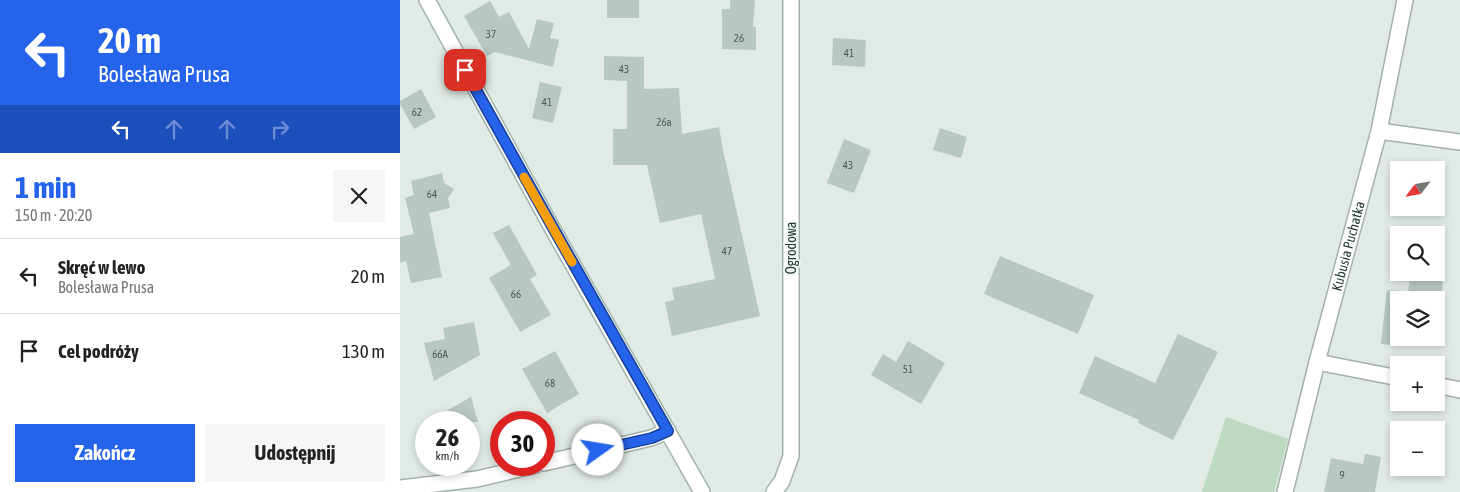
<!DOCTYPE html>
<html lang="pl">
<head>
<meta charset="utf-8">
<style>
	:root { --surface:#fff; --page:#f6f6f6; --text:#222; --muted:#767676; --line:#e0e0e0; --accent:#2563eb }
	body { margin:0; font-family:"Asap Condensed",sans-serif; background:var(--page); color:var(--text); height:100vh; display:flex; flex-direction:column; font-size:19px; white-space:nowrap }
	* { box-sizing:border-box; margin:0 }
	p { font-size:16px; color:var(--muted) }
	.icon { flex:none; width:28px; height:28px; fill:none; stroke:currentColor; stroke-width:2; stroke-linecap:round; stroke-linejoin:round }
	.map { position:relative; flex:1; overflow:hidden }
	.sheet { display:flex; flex-direction:column; background:var(--surface); width:400px }
	.sheet>* { flex:none }
	.guide { background:#2563eb; color:#fff; overflow:hidden }
	.needle { width:32px; rotate:239deg }
	.buttons { position:absolute; left:990px; top:161px; display:grid; gap:10px }
	.buttons a { display:grid; place-items:center; width:55px; height:55px; border-radius:0px; background:var(--surface); box-shadow:0 2px 8px #0003; font-size:25px }
	.speed { position:absolute; left:15px; top:411px; display:flex; gap:10px; font-size:25px; font-weight:700; text-align:center }
	.speed>* { display:grid; place-content:center; width:65px; height:65px; border-radius:50%; background:var(--surface); box-shadow:0 2px 8px #0003; line-height:1 }
	.speed small { font-size:12px; font-weight:400 }
	.speed .limit { border:8px solid #d22; background:#fff; color:#111 }
	.pin { position:absolute; display:grid; place-items:center; width:42px; height:42px; color:#fff; margin:-21px; border-radius:10px; box-shadow:0 2px 8px #0006 }
	.me { position:absolute; width:55px; margin:-28px; rotate:77deg; stroke-linejoin:round; filter:drop-shadow(0 0 4px #0008) }
	.turn { display:flex; align-items:center; gap:18px; height:105px; padding:0 15px; font-size:22px }
	.turn .icon { width:65px; height:65px; stroke-width:2.5 }
	.turn b { display:block; font-size:35px; line-height:42px }
	.lanes { display:flex; align-items:center; height:48px; padding:0 15px; background:#0003; justify-content:center; gap:25px; direction:ltr }
	.lanes .off { opacity:.35 }
	.round { display:grid; place-items:center; flex:none; width:52px; height:52px; border-radius:0px; background:var(--page) }
	.summary { display:flex; align-items:center; justify-content:space-between; height:85px; padding:0 15px }
	h1 { font-size:30px; font-weight:700; line-height:38px; color:var(--accent) }
	.primary-button { display:flex; gap:10px; margin-top:auto; padding:10px 15px }
	.primary-button a { flex:1; height:58px; border-radius:0px; background:var(--accent); color:#fff; font-size:20px; font-weight:700; line-height:58px; text-align:center }
	.primary-button a+a { background:var(--page); color:var(--text) }
	ul { padding:0; list-style:none }
	li { display:flex; align-items:center; gap:15px; height:75px; padding:0 15px; border-top:1px solid var(--line) }
	li div { flex:1 }
	li b { display:block; font-size:19px }
	li em { font-style:normal }
	main { display:flex; flex:1; min-height:0 }
	.map>svg:first-child { display:block }
	.green { fill:#bcd9c1 }
	.building { fill:#b9c7c1 }
	.lines { fill:none; stroke-linecap:round; stroke-linejoin:round }
	.street-casing { stroke:#a4b1ab; stroke-width:18 }
	.secondary-casing { stroke:#a1b5ac; stroke-width:18 }
	.street { stroke:#fff; stroke-width:15 }
	.secondary { stroke:#fff; stroke-width:15 }
	.route-casing { stroke:#184099; stroke-width:12 }
	.route { stroke:#2563eb; stroke-width:9 }
	.slow { stroke:#f59e0b; stroke-width:9 }
	.labels { text-anchor:middle; stroke-width:4; stroke-linejoin:round; paint-order:stroke }
	.number-label { font-size:11px; fill:#485c55 }
	.street-label { font-size:14px; fill:#233931; stroke:#f1f7f3 }
</style>
</head>
<body>
<main>
<section class="sheet">
<div class="guide">
<div class="turn"><svg class="icon" aria-label="left" viewBox="0 0 24 24"><path d="M17 20v-9H6M10 6l-5 5 5 5"/></svg><div><b>20 m</b>Bolesława Prusa</div></div>
<div class="lanes"><svg class="icon" aria-label="left" viewBox="0 0 24 24"><path d="M17 20v-9H6M10 6l-5 5 5 5"/></svg><svg class="icon off" aria-label="ahead" viewBox="0 0 24 24"><path d="M12 20V5M6 11l6-6 6 6"/></svg><svg class="icon off" aria-label="ahead" viewBox="0 0 24 24"><path d="M12 20V5M6 11l6-6 6 6"/></svg><svg class="icon off" aria-label="right" viewBox="0 0 24 24"><path d="M7 20v-9h11M14 6l5 5-5 5"/></svg></div>
</div>
<div class="summary"><div><h1>1 min</h1><p>150 m · 20:20</p></div><a class="round"><svg class="icon" aria-label="close" viewBox="0 0 24 24"><path d="M6 6l12 12M18 6L6 18"/></svg></a></div>
<ul>
<li><svg class="icon" aria-label="left" viewBox="0 0 24 24"><path d="M17 20v-9H6M10 6l-5 5 5 5"/></svg><div><b>Skręć w lewo</b><p>Bolesława Prusa</p></div><em>20 m</em></li>
<li><svg class="icon" aria-label="arrive" viewBox="0 0 24 24"><path d="M6 21V4h12l-3 4 3 4H6"/></svg><div><b>Cel podróży</b></div><em>130 m</em></li>
</ul>
<div class="primary-button"><a>Zakończ</a><a>Udostępnij</a></div>
</section>
<div class="map">
<svg width="1060" height="492" viewBox="0 0 1060 492">
	<rect width="100%" height="100%" fill="#e1eae5"/>
	<!-- green -->
	<polygon class="green" points="826,417 888,439 874,492 802,492"/>
	<!-- building -->
	<g class="building">
		<rect x="207" y="0" width="32" height="18"/>
		<polygon points="330,0 355,0 353,27 356,27 356,50 322,49 322,9 330,9"/>
		<polygon points="90,1 99,17 109,12 129,49 137,19 154,23 150,38 159,40 153,67 95,52 87,56 64,16"/>
		<polygon points="433,38 466,40 465,67 432,65"/>
		<polygon points="204,56 244,57 244,89 279,88 282,134 319,127 323,150 360,316 272,336 265,302 274,300 272,288 315,279 301,214 260,223 247,165 213,165 213,129 227,129 227,81 204,80"/>
		<polygon points="140,82 162,87 153,123 132,118"/>
		<polygon points="21,89 36,117 14,129 0,104 0,101"/>
		<polygon points="540,128 567,137 561,158 533,150"/>
		<polygon points="444,139 471,150 454,193 427,183"/>
		<polygon points="42,173 44,183 54,189 48,198 50,208 29,213 42,277 11,283 6,261 0,263 0,237 14,234 5,198 14,195 11,181"/>
		<polygon points="109,225 137,275 130,279 151,315 120,332 89,278 111,265 93,233"/>
		<polygon points="600,256 694,295 678,334 584,294"/>
		<polygon points="1011,272 1044,272 1041,297 1008,292"/>
		<polygon points="987,290 999,291 999,346 981,344"/>
		<polygon points="74,322 80,355 34,381 24,343 45,339 43,328"/>
		<polygon points="778,334 818,352 773,440 738,423 739,420 679,393 695,356 755,383"/>
		<polygon points="508,341 545,363 521,404 471,375 483,354 496,362"/>
		<polygon points="155,351 179,394 147,413 122,369"/>
		<polygon points="71,397 78,422 27,422"/>
		<polygon points="965,454 981,457 975,492 924,492 931,458 963,464"/>
	</g>
	<g class="lines">
		<defs>
			<g id="street">
				<polyline points="979,131 1060,142"/>
				<polyline points="917,362 999,378"/>
				<polyline points="1036,385 1060,390"/>
				<polyline points="144,463 251,438 268,431"/>
				<polyline points="0,488 77,479 136,465"/>
				<polyline points="374,492 382,481 391,456 391,0"/>
				<path id="s1" d="M885 492 917 362 979 131 1005 0"/>
			</g>
			<polyline id="secondary" points="27,0 151,226 302,492"/>
		</defs>
		<!-- street casing -->
		<use href="#street" class="street-casing"/>
		<!-- secondary casing -->
		<use href="#secondary" class="secondary-casing"/>
		<!-- street -->
		<use href="#street" class="street"/>
		<!-- secondary -->
		<use href="#secondary" class="secondary"/>
	</g>
	<g class="lines">
		<defs>
			<polyline id="route" points="65,70 152,226 268,431 252,438 198,450"/>
		</defs>
		<!-- route casing -->
		<use href="#route" class="route-casing"/>
		<!-- route -->
		<use href="#route" class="route"/>
		<!-- slow -->
		<polyline class="slow" points="124,177 172,262"/>
	</g>
	<g class="labels">
		<!-- number labels -->
		<g class="number-label">
			<text x="91" y="38">37</text>
			<text x="339" y="42">26</text>
			<text x="449" y="57">41</text>
			<text x="224" y="73">43</text>
			<text x="147" y="106">41</text>
			<text x="17" y="116">62</text>
			<text x="264" y="126">26a</text>
			<text x="448" y="169">43</text>
			<text x="32" y="198">64</text>
			<text x="327" y="255">47</text>
			<text x="116" y="298">66</text>
			<text x="40" y="358">66A</text>
			<text x="508" y="373">51</text>
			<text x="150" y="387">68</text>
			<text x="942" y="479">9</text>
		</g>
		<!-- street labels -->
		<g class="street-label">
			<text dy="5" stroke="none"><textPath href="#s1" startOffset="254">Kubusia Puchatka</textPath></text>
			<text transform="translate(391 248) rotate(-90)" y="5">Ogrodowa</text>
		</g>
	</g>
</svg>
<div class="buttons">
<a><svg class="needle" viewBox="-14 -14 28 28"><path d="M0-13l5 13h-10z" fill="#e53935"/><path d="M0 13l5-13h-10z" fill="#767676"/></svg></a>
<a><svg class="icon" aria-label="search" viewBox="0 0 24 24"><circle cx="10" cy="10" r="6"/><path d="M15 15l6 6"/></svg></a>
<a><svg class="icon" aria-label="layers" viewBox="0 0 24 24"><path d="M12 4l9 5-9 5-9-5zM3 14l9 5 9-5"/></svg></a>
<a>+</a>
<a>−</a>
</div>
<div class="speed"><div>26<small>km/h</small></div><div class="limit">30</div></div>
<div class="pin" style="left:65px;top:70px;background:#d93025"><svg class="icon" aria-label="arrive" viewBox="0 0 24 24"><path d="M6 21V4h12l-3 4 3 4H6"/></svg></div>
<svg class="me" style="left:198px;top:450px" viewBox="-20 -20 40 40"><circle r="19" fill="#fff"/><path d="M0-13L10 11 0 6-10 11z" fill="#2563eb"/></svg>
</div>
</main>
</body>
</html>
